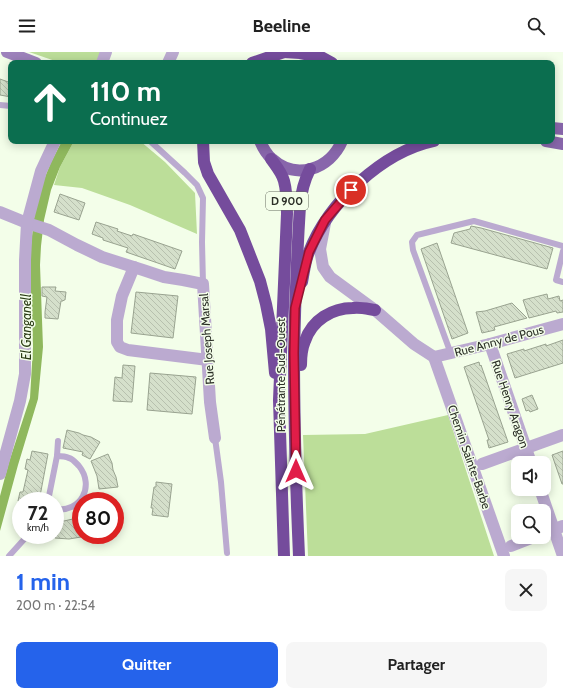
<!DOCTYPE html>
<html lang="fr">
<head>
<meta charset="utf-8">
<style>
	:root { --surface:#fff; --page:#f6f6f6; --text:#222; --muted:#767676; --accent:#2563eb }
	body { margin:0; font-family:Cabin,sans-serif; background:var(--page); color:var(--text); height:100vh; display:flex; flex-direction:column; font-size:15px; white-space:nowrap }
	* { box-sizing:border-box; margin:0 }
	p { font-size:13px; color:var(--muted) }
	.icon { flex:none; width:22px; height:22px; fill:none; stroke:currentColor; stroke-width:2; stroke-linecap:round; stroke-linejoin:round }
	.map { position:relative; height:504px; overflow:hidden }
	.sheet { display:flex; flex-direction:column; background:var(--surface); flex:1 }
	.sheet>* { flex:none }
	.banner { position:absolute; left:8px; top:8px; width:547px; height:84px; border-radius:8px; box-shadow:0 2px 10px #0003; background:#0b6e4f; color:#fff; overflow:hidden }
	.buttons { position:absolute; left:511px; top:404px; display:grid; gap:8px }
	.buttons a { display:grid; place-items:center; width:40px; height:40px; border-radius:8px; background:var(--surface); box-shadow:0 2px 10px #0003; font-size:20px }
	.speed { position:absolute; left:12px; top:440px; display:flex; gap:8px; font-size:20px; font-weight:700; text-align:center }
	.speed>* { display:grid; place-content:center; width:52px; height:52px; border-radius:50%; background:var(--surface); box-shadow:0 2px 10px #0003; line-height:1 }
	.speed small { font-size:10px; font-weight:400 }
	.speed .limit { border:6px solid #d22; background:#fff; color:#111 }
	.pin { position:absolute; display:grid; place-items:center; width:34px; height:34px; color:#fff; margin:-17px; border:2px solid #fff; border-radius:50%; box-shadow:0 1px 4px #0007 }
	.me { position:absolute; width:44px; margin:-22px; rotate:0deg; stroke-linejoin:round; filter:drop-shadow(0 0 3px #0008) }
	.turn { display:flex; align-items:center; gap:14px; height:84px; padding:0 16px; font-size:18px }
	.turn .icon { width:52px; height:52px; stroke-width:2.5 }
	.turn b { display:block; font-size:28px; line-height:34px }
	.round { display:grid; place-items:center; flex:none; width:42px; height:42px; border-radius:8px; background:var(--page) }
	.overview { display:flex; align-items:center; justify-content:space-between; height:68px; padding:0 16px }
	h1 { font-size:24px; font-weight:700; line-height:30px; color:var(--accent) }
	.cta { display:flex; gap:8px; margin-top:auto; padding:8px 16px }
	.cta a { flex:1; height:46px; border-radius:8px; background:var(--accent); color:#fff; font-size:16px; font-weight:700; line-height:46px; text-align:center }
	.cta a+a { background:var(--page); color:var(--text) }
	header { display:flex; justify-content:space-between; align-items:center; height:52px; padding:0 16px; background:var(--surface); font-size:18px; font-weight:700 }
	.map>svg:first-child { display:block }
	.green { fill:#bcde99 }
	.water { fill:#8fb85d }
	.building { fill:url(#building-back-hatch); stroke:#99a390 }
	.lines { fill:none; stroke-linecap:round; stroke-linejoin:round }
	.lane { stroke:#bbaad0; stroke-width:6 }
	.street { stroke:#bbaad0; stroke-width:12 }
	.secondary { stroke:#9d82bb; stroke-width:12 }
	.primary { stroke:#8866ab; stroke-width:12 }
	.highway { stroke:#754c9c; stroke-width:12 }
	.route-casing { stroke:#92132f; stroke-width:10 }
	.route { stroke:#e11d48; stroke-width:7 }
	.labels { text-anchor:middle; stroke-width:3; stroke-linejoin:round; paint-order:stroke }
	.shield { fill:#f3fee9; stroke:#676d61; stroke-width:1 }
	.shield-label { font-size:11px; font-weight:bold; fill:#2b2f27 }
	.street-label { font-size:12px; fill:#2b2f27; stroke:#f3fee9 }
	.water-label { font-size:13px; font-style:italic; fill:#293a14; stroke:#f3fee9 }
</style>
</head>
<body>
<header><svg class="icon" aria-label="menu" viewBox="0 0 24 24"><path d="M4 6h16M4 12h16M4 18h16"/></svg>Beeline<svg class="icon" aria-label="search" viewBox="0 0 24 24"><circle cx="10" cy="10" r="6"/><path d="M15 15l6 6"/></svg></header>
<div class="map">
<svg width="563" height="504" viewBox="0 0 563 504">
	<defs>
		<pattern id="building-back-hatch" width="6" height="6" patternUnits="userSpaceOnUse"><rect width="6" height="6" fill="#d5e0cb"/><path d="M-1 5l2 2M0 0l6 6M5-1l2 2" fill="none" stroke="#b7c0ae"/></pattern>
	</defs>
	<rect width="100%" height="100%" fill="#f3fee9"/>
	<!-- green -->
	<g class="green">
		<polygon points="29,0 101,0 97,11 61,11"/>
		<polygon points="74,89 140,89 165,110 195,141 197,182 130,153 82,136 54,133 60,115"/>
		<polygon points="448,363 494,504 308,504 303,383 365,382"/>
	</g>
	<!-- water -->
	<polygon class="water" points="62,89 74,89 60,115 51,138 44,168 41,194 40,213 43,295 38,347 18,413 0,479 0,444 9,410 30,346 33,295 30,213 31,193 34,166 41,135 51,110"/>
	<!-- building -->
	<g class="building">
		<polygon points="0,27 11,31 11,45 0,43"/>
		<polygon points="60,142 85,151 79,168 54,160"/>
		<polygon points="96,170 118,177 117,179 132,184 133,182 182,199 175,217 126,200 128,196 103,188 103,186 92,182"/>
		<polygon points="471,174 481,176 553,196 547,217 451,191 454,181 470,177"/>
		<polygon points="437,191 468,281 452,287 421,197"/>
		<polygon points="42,235 56,235 55,239 66,240 65,248 64,248 63,249 61,249 58,267 45,266 45,260 47,245 42,244"/>
		<polygon points="136,240 178,244 173,286 131,281"/>
		<polygon points="547,242 548,247 559,244 560,249 563,248 563,260 557,261 556,259 529,266 523,248"/>
		<polygon points="512,251 527,266 494,275 495,278 482,281 476,260 485,259"/>
		<polygon points="563,288 563,311 515,326 507,302 524,297 524,299 546,292 546,294"/>
		<polygon points="479,310 480,314 481,313 508,390 489,396 487,388 489,388 464,315"/>
		<polygon points="123,313 135,314 132,350 113,349 115,325 122,326"/>
		<polygon points="150,321 196,325 192,362 147,358"/>
		<polygon points="532,343 538,357 530,360 529,358 526,359 522,347"/>
		<polygon points="67,378 79,381 83,383 91,385 100,390 90,407 82,403 83,400 63,396"/>
		<polygon points="32,399 48,402 40,444 31,442 29,449 18,449 20,440 23,440 28,418 25,417 27,407 30,408"/>
		<polygon points="563,399 563,432 562,432 552,403"/>
		<polygon points="108,402 112,411 113,418 116,425 118,435 99,437 97,424 91,409"/>
		<polygon points="156,430 172,432 168,465 152,463 153,456 151,456 154,435 156,435"/>
		<polygon points="77,466 81,485 69,487 55,486 55,467 64,469"/>
	</g>
	<g class="lines">
		<!-- lane -->
		<g class="lane">
			<polyline points="0,53 11,54"/>
			<polyline points="150,89 185,121 197,133 203,146 202,190 203,232"/>
			<polyline points="563,199 556,228 563,230"/>
			<polyline points="451,302 413,198 412,190 417,183 474,169 563,194"/>
			<polyline points="215,386 221,430 227,501"/>
			<polyline points="48,449 57,404 58,389"/>
			<path d="M55 457C81 461 95 434 79 414 76 411 73 407 69 406 65 404 60 404 57 404"/>
			<polyline points="9,504 28,483"/>
		</g>
		<!-- street -->
		<g class="street">
			<polyline points="102,11 106,0"/>
			<polyline points="168,11 173,0"/>
			<polyline points="0,160 27,171 49,178 77,193 102,205 143,218 164,225 183,228 203,232 210,350 215,386"/>
			<polyline points="325,171 320,197 323,215 330,225 375,258 414,292 434,305"/>
			<polyline points="134,215 122,244 117,268 117,290 120,295 128,298 208,308"/>
			<polyline points="490,292 531,411"/>
			<polyline points="434,305 504,504"/>
			<polyline points="434,305 490,292 563,272"/>
			<polyline points="482,412 563,383"/>
			<polyline points="0,422 20,349 25,322 25,208 27,171 41,119 55,89"/>
			<polyline points="540,437 563,504"/>
			<polyline points="544,481 563,474"/>
			<polyline points="511,494 534,485"/>
		</g>
		<!-- secondary -->
		<polyline class="secondary" points="7,0 36,11"/>
		<!-- primary -->
		<g class="primary">
			<polyline points="552,76 563,77"/>
			<path d="M260 89C263 96 266 102 272 107 296 129 330 117 342 89"/>
			<polyline points="546,89 563,92"/>
		</g>
		<!-- highway -->
		<g class="highway">
			<polyline points="284,0 300,1 321,5 332,11"/>
			<polyline points="252,11 284,0"/>
			<polyline points="203,89 204,110 208,122 240,178 260,229 266,252 271,277 275,321"/>
			<path d="M271 107C276 114 282 121 284 129 287 140 287 151 287 162L279 348 284 504"/>
			<path d="M302 230C304 220 305 209 309 200 328 151 382 100 434 89"/>
			<path d="M301 313C301 305 302 296 305 289 312 268 332 256 353 256 360 255 368 257 375 258"/>
			<path d="M299 504C296 436 294 368 294 300 295 251 297 203 300 154 301 141 304 129 310 117"/>
		</g>
	</g>
	<g class="lines">
		<defs>
			<polyline id="route" points="296,419 294,301 295,256 309,200 325,168 351,138"/>
		</defs>
		<!-- route casing -->
		<use href="#route" class="route-casing"/>
		<!-- route -->
		<use href="#route" class="route"/>
	</g>
	<g class="labels">
		<!-- shield labels -->
		<rect class="shield" x="266" y="140" width="42" height="18" rx="3"/>
		<g class="shield-label">
			<text x="287" y="153">D 900</text>
		</g>
		<!-- street labels -->
		<g class="street-label">
			<text transform="translate(207 287) rotate(-94)" y="4">Rue Joseph Marsal</text>
			<text transform="translate(499 289) rotate(-15)" y="4">Rue Anny de Pous</text>
			<text transform="translate(281 323) rotate(-90)" y="4">Pénétrante Sud-Ouest</text>
			<text transform="translate(510 352) rotate(71)" y="4">Rue Henry Aragon</text>
			<text transform="translate(469 405) rotate(71)" y="4">Chemin Sainte-Barbe</text>
		</g>
		<!-- water labels -->
		<g class="water-label">
			<text transform="translate(26 275) rotate(-90)" y="5">El Ganganell</text>
		</g>
	</g>
</svg>
<div class="buttons">
<a><svg class="icon" aria-label="sound" viewBox="0 0 24 24"><path d="M4 9h4l5-4v14l-5-4H4zM17 9q2 3 0 6"/></svg></a>
<a><svg class="icon" aria-label="search" viewBox="0 0 24 24"><circle cx="10" cy="10" r="6"/><path d="M15 15l6 6"/></svg></a>
</div>
<div class="speed"><div>72<small>km/h</small></div><div class="limit">80</div></div>
<div class="pin" style="left:351px;top:138px;background:#d93025"><svg class="icon" aria-label="arrive" viewBox="0 0 24 24"><path d="M6 21V4h12l-3 4 3 4H6"/></svg></div>
<svg class="me" style="left:296px;top:419px" viewBox="-20 -20 40 40"><path d="M0-17L14 15 0 8-14 15z" fill="#e11d48" stroke="#fff" stroke-width="4"/></svg>
<div class="banner">
<div class="turn"><svg class="icon" aria-label="ahead" viewBox="0 0 24 24"><path d="M12 20V5M6 11l6-6 6 6"/></svg><div><b>110 m</b>Continuez</div></div>
</div>
</div>
<section class="sheet">
<div class="overview"><div><h1>1 min</h1><p>200 m · 22:54</p></div><a class="round"><svg class="icon" aria-label="close" viewBox="0 0 24 24"><path d="M6 6l12 12M18 6L6 18"/></svg></a></div>
<div class="cta"><a>Quitter</a><a>Partager</a></div>
</section>
</body>
</html>
